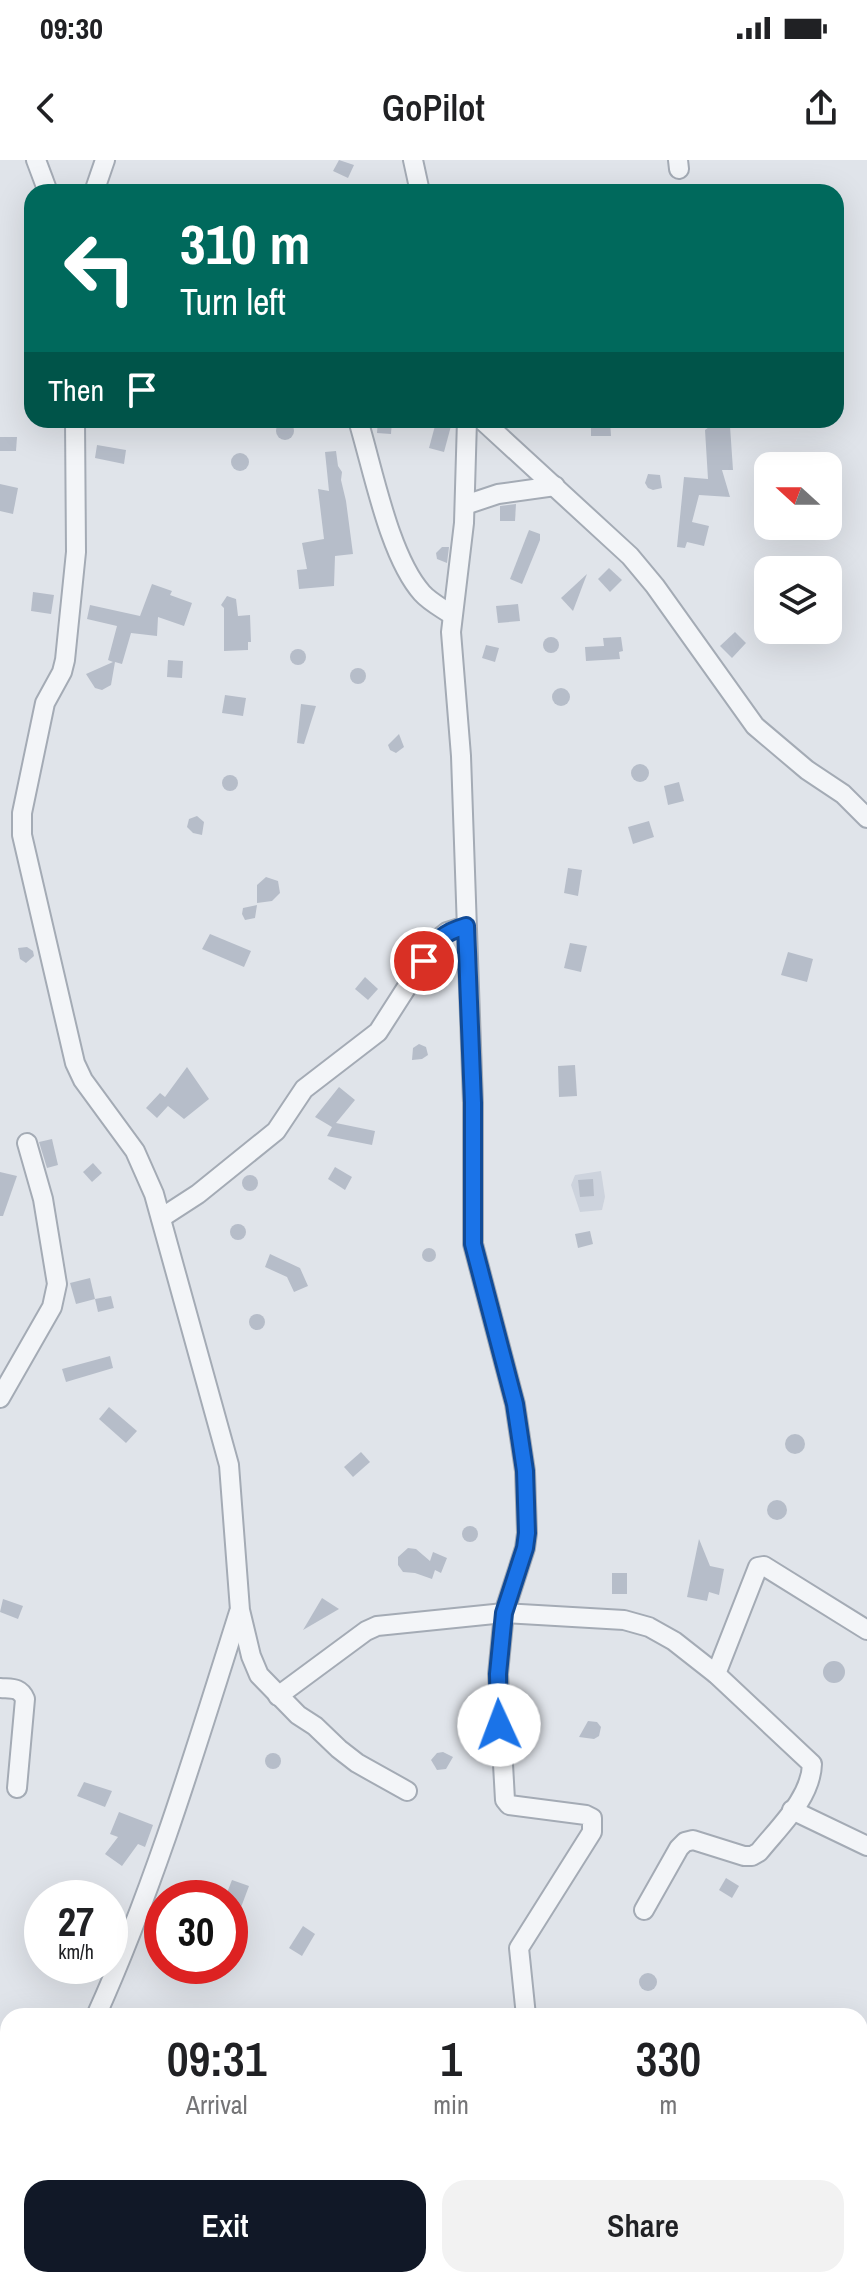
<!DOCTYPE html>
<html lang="en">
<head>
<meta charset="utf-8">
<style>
	:root { --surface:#fff; --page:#f2f2f2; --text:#202124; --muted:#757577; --accent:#111827 }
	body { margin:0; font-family:"Archivo Narrow",sans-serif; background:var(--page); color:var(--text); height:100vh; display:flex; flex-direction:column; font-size:30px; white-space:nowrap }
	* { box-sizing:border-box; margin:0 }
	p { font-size:26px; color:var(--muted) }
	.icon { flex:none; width:44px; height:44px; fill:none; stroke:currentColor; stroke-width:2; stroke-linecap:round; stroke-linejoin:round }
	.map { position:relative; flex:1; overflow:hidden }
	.sheet { position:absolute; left:0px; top:1848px; width:868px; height:280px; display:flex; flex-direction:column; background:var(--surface); border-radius:24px 24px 0 0; box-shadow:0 8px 32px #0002 }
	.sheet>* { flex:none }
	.top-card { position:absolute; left:24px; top:24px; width:820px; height:244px; border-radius:24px; box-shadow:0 8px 32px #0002; background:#00695c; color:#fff; overflow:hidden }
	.needle { width:52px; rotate:291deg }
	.fabs { position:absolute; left:754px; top:292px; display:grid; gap:16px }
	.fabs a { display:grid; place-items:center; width:88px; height:88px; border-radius:16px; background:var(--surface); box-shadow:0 8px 32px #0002; font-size:40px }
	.speed { position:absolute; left:24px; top:1720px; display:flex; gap:16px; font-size:40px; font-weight:700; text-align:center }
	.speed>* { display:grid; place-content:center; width:104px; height:104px; border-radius:50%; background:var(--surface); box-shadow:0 8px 32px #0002; line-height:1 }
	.speed small { font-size:20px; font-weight:400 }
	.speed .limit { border:12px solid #d22; background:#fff; color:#111 }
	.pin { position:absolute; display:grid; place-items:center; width:68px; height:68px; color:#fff; margin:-34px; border:4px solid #fff; border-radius:50%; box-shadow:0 2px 8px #0007 }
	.me { position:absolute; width:88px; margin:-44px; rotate:358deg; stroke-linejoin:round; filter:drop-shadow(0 0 6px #0008) }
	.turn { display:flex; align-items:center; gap:28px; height:168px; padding:0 24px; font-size:36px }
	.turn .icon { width:104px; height:104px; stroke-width:2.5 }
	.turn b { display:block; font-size:56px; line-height:68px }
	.then { display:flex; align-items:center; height:76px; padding:0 24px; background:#0003; gap:16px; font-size:30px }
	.eta { display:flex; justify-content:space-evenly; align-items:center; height:136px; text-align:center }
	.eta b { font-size:48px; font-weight:600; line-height:56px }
	.action { display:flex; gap:16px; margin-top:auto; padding:16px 24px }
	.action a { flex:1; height:92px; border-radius:24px; background:var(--accent); color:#fff; font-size:32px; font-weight:600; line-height:92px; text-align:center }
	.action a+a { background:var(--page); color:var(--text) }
	.status { display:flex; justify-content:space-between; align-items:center; height:56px; padding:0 40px; background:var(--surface); direction:ltr }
	.status svg { height:22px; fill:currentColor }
	header { display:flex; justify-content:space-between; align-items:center; height:104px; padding:0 24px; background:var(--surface); font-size:36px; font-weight:600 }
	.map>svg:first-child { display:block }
	.built { fill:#cdd3dd }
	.building { fill:#b6bdc9 }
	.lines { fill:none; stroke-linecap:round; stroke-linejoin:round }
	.minor-casing { stroke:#a4abb5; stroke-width:22 }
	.minor { stroke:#f3f5f8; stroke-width:18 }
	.route-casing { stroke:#114b97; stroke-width:20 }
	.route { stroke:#1a73e8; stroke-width:14 }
</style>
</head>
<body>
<div class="status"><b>09:30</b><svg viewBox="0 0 49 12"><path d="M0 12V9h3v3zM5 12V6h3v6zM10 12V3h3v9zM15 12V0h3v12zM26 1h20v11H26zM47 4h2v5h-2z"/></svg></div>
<header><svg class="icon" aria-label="back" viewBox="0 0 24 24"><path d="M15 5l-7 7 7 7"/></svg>GoPilot<svg class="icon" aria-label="share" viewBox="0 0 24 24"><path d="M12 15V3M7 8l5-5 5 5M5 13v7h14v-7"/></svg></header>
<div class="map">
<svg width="867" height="2128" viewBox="0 0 867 2128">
	<rect width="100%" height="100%" fill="#e0e4ea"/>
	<!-- built -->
	<polygon class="built" points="601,1011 605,1037 602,1050 580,1052 571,1025 575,1015"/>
	<!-- building -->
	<g class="building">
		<polygon points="339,0 354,5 348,18 333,11"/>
		<polygon points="378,260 392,260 391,274 377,273"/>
		<polygon points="591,260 610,260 611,276 591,276"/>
		<circle cx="285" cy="271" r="9"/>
		<polygon points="436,262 451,266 444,292 429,288"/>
		<polygon points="712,265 730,266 733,310 722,310 730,337 699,335 692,362 709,366 704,386 687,382 685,388 677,387 684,317 708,319 705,270"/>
		<polygon points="0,277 17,277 16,291 0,291"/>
		<polygon points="97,285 126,290 124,304 95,298"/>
		<polygon points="336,291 338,306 342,312 341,320 346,341 353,394 335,396 334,426 299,429 297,410 307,409 302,383 324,379 318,329 329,331 325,292"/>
		<circle cx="240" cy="302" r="9"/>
		<polygon points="648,314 660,315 662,328 653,330 648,328 645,323"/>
		<polygon points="0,324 18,328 13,354 0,351"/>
		<polygon points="516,344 515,361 500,361 500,346"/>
		<polygon points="529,370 540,374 540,380 522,424 510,419"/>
		<polygon points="442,387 449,387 447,403 437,399 436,393"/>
		<polygon points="609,408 622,420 610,432 598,419"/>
		<polygon points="587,414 573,451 561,438"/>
		<polygon points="152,424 172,431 170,435 192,443 184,466 158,457 157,476 131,473 122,504 115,502 111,525 102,530 95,528 86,514 113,502 108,500 117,466 87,459 90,445 140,456"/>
		<polygon points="33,432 54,435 51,454 31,451"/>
		<polygon points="227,436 236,439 238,456 250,455 251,482 248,482 248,490 224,491 224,448 221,445"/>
		<polygon points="518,444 520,461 498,463 496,446"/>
		<polygon points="735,472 746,483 732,498 720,486"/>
		<polygon points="621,477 623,491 619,492 620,499 586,501 585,487 604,486 603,478"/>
		<circle cx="551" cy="485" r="8"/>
		<polygon points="486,485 499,488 495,502 482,498"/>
		<circle cx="298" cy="497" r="8"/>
		<polygon points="168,500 183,501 182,518 167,517"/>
		<circle cx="358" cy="516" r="8"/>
		<circle cx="561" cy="537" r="9"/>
		<polygon points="225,535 246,538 243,556 222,553"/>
		<polygon points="301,544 316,546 304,584 297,583"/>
		<polygon points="399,574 404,587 396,593 390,590 388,585"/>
		<circle cx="640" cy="613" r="9"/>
		<circle cx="230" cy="623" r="8"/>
		<polygon points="679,622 684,641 668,645 664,626"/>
		<polygon points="197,656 204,662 202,675 193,673 187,667 189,659"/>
		<polygon points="649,661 654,677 633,684 628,667"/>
		<polygon points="568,708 582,710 578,736 564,733"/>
		<polygon points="266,717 278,721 280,733 272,741 257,743 257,725"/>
		<polygon points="257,745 255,758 245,760 242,754 243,748"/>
		<polygon points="210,774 251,791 244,807 202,789"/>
		<polygon points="570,783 587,786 581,812 564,808"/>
		<polygon points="27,787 33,791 34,796 26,803 20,799 18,788"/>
		<polygon points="788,792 813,799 807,822 781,815"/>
		<polygon points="365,817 378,829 368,840 355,829"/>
		<polygon points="419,884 426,887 428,895 422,899 412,900 413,888"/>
		<polygon points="575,905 577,936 559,937 558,906"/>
		<polygon points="187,907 209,939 184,959 168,946 157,958 146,948 160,933 165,937"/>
		<polygon points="339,927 355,940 336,963 375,971 372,985 327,976 332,967 315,957"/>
		<polygon points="52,979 58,1005 47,1008 39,982"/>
		<polygon points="93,1003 102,1013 92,1022 83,1012"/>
		<polygon points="335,1007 352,1017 345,1030 328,1019"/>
		<polygon points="0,1012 17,1016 3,1056 0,1056"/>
		<circle cx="250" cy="1023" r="8"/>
		<polygon points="593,1019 594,1036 580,1037 578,1020"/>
		<circle cx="238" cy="1072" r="8"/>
		<polygon points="590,1071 593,1084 578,1088 575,1074"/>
		<circle cx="429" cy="1095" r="7"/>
		<polygon points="270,1094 300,1108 308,1126 294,1132 287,1117 265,1107"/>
		<polygon points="90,1118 95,1139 76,1144 70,1123"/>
		<polygon points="111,1136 114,1148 98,1152 95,1139"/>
		<circle cx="257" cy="1162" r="8"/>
		<polygon points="110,1196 113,1208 66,1222 62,1209"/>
		<polygon points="109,1247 137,1271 126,1283 99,1259"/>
		<circle cx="795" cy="1284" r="10"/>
		<polygon points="361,1292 370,1302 353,1317 344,1307"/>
		<circle cx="777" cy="1350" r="10"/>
		<circle cx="470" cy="1374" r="8"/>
		<polygon points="699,1379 710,1406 724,1409 719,1435 709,1432 707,1441 687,1437"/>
		<polygon points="408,1388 416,1389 430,1401 433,1392 447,1398 441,1413 435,1410 432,1419 415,1413 403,1412 398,1405 398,1397"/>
		<rect x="612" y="1413" width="15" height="21"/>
		<polygon points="322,1438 339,1449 303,1470"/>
		<polygon points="3,1439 23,1446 18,1459 0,1452"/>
		<circle cx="834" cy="1512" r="11"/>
		<polygon points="588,1561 597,1562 601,1567 599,1576 594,1579 579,1577"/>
		<polygon points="443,1592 453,1597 446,1609 437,1610 431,1600 437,1593"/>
		<circle cx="273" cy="1601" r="8"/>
		<polygon points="84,1622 112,1631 105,1647 77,1636"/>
		<polygon points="119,1652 153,1665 145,1687 138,1684 122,1706 105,1694 118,1677 110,1674"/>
		<polygon points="726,1718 739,1726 732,1738 719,1730"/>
		<polygon points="232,1720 249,1726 231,1774 230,1738 225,1738"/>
		<polygon points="303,1766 315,1774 302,1796 289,1788"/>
		<circle cx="648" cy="1822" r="9"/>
	</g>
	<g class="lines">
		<defs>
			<g id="minor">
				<polyline points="36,0 48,32"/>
				<polyline points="413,0 420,32"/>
				<polyline points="678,0 679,9"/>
				<polyline points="94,32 105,0"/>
				<polyline points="75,260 76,392 65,500 62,512 45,543 22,653 22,675 75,903 83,920 135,991 154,1034 229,1305 240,1450 251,1496 259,1515 298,1555 315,1566 339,1589 357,1603 407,1631"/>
				<path d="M358 260C373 309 389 396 422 433 430 442 442 448 452 455"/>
				<polyline points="467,260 464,363 451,472 461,596 473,943 473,1084 515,1244 525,1311 527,1373 525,1388 504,1453 498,1514 505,1640 509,1645 586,1655 592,1658 592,1672 519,1788 526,1856"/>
				<polyline points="482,260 630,396 655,426 755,566 807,610 843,634 867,658"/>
				<polyline points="465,345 498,334 555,326"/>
				<polyline points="161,1058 198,1034 276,971 304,929 378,872 437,780 447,772 466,766"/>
				<polyline points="0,1238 52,1147 57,1124 43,1039 27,983"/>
				<polyline points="716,1514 758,1407 764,1406 867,1470"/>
				<path d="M0 1528C12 1529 20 1527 25 1539L17 1628"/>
				<path d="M278 1536 366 1471 377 1466 504 1453 624 1460 649 1467 674 1481 716 1514 812 1604C811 1638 779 1667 759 1692L752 1696H744L693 1680 685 1682 679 1688 644 1750"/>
				<polyline points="792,1650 867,1686"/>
				<path d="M96 1856C155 1725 196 1588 239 1452"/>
			</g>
		</defs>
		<!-- minor casing -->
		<use href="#minor" class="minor-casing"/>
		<!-- minor -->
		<use href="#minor" class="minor"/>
	</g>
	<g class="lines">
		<defs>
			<path id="route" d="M424 801C438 779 442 773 466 766L473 943V1084L515 1244 525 1311 527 1373 525 1388 504 1453 498 1514 499 1565"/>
		</defs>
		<!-- route casing -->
		<use href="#route" class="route-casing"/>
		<!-- route -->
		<use href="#route" class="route"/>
	</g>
</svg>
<div class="fabs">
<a><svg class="needle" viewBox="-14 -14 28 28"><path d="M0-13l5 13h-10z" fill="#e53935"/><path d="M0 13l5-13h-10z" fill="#757577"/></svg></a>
<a><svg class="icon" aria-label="layers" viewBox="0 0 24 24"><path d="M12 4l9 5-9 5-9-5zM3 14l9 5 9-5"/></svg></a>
</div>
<div class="speed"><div>27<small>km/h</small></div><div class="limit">30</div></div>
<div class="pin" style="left:424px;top:801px;background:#d93025"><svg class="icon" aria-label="arrive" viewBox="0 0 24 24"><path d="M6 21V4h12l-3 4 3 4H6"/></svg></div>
<svg class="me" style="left:499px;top:1565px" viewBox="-20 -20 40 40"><circle r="19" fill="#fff"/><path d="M0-13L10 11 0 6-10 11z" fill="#1a73e8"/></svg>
<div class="top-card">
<div class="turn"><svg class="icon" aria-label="left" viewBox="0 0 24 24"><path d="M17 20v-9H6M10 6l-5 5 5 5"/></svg><div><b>310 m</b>Turn left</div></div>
<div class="then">Then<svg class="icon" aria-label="arrive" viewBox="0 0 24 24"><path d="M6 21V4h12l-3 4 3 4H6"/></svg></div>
</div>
<section class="sheet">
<div class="eta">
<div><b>09:31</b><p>Arrival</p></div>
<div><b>1</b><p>min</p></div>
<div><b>330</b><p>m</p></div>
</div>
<div class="action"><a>Exit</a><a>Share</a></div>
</section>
</div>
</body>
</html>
